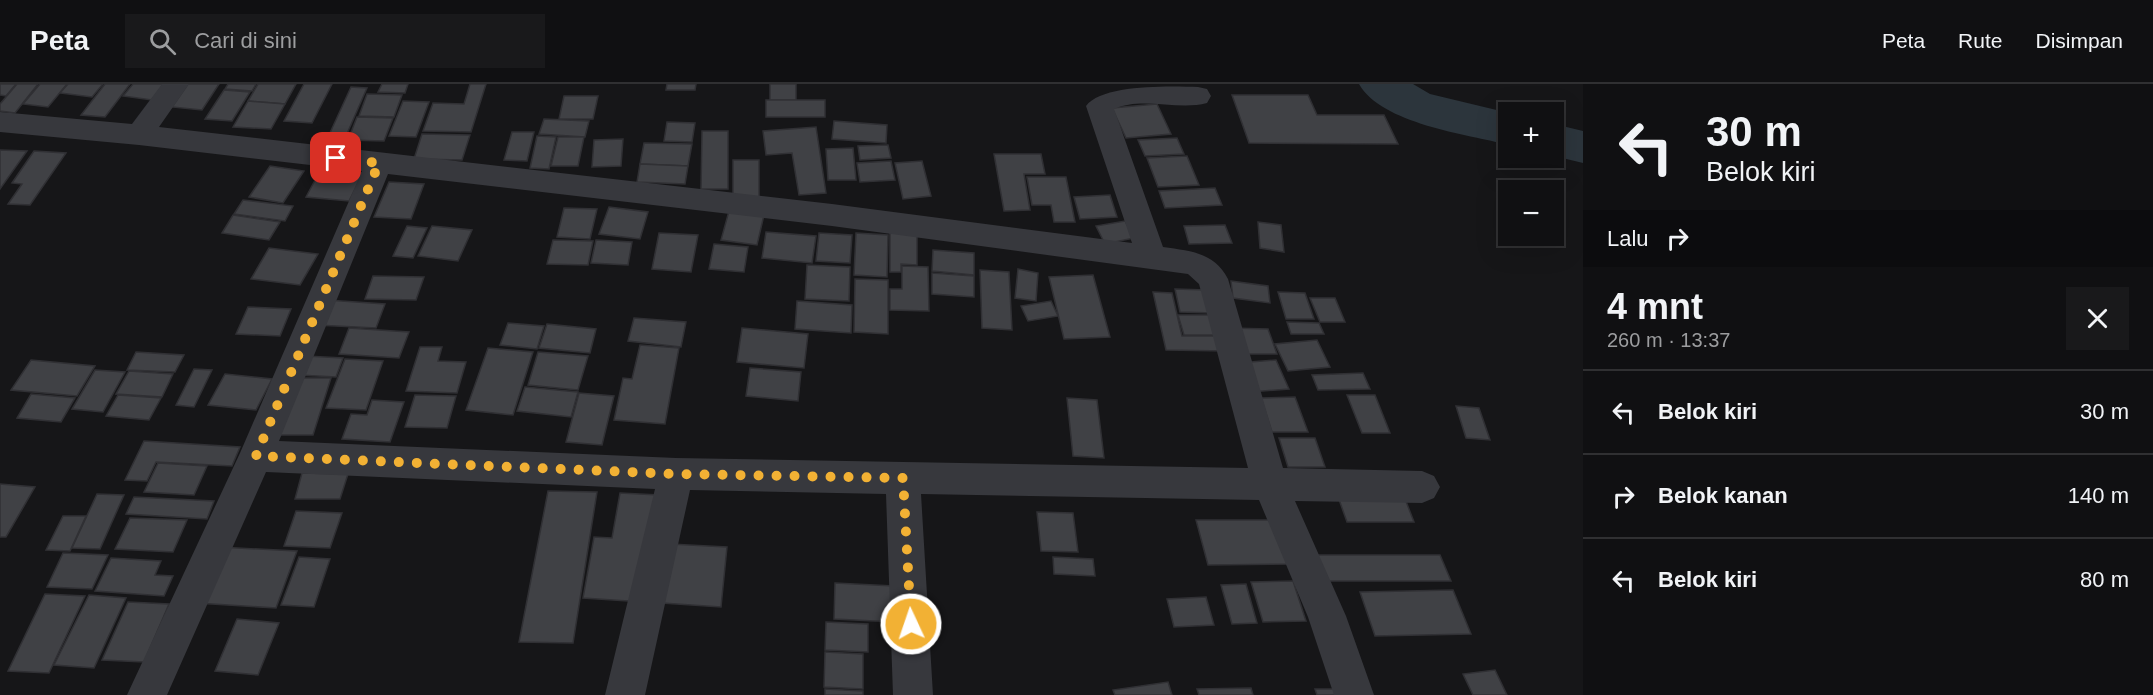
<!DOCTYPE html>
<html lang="id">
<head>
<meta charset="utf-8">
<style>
	:root { --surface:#101012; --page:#19191b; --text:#f1f3f6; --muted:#9c9d9f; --line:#303032 }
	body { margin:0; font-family:Helvetica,sans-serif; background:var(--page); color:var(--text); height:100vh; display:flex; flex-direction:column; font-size:22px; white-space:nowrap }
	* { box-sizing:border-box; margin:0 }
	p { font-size:20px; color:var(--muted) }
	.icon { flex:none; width:33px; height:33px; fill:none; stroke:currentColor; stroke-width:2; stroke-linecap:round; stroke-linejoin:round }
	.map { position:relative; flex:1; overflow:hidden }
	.side { display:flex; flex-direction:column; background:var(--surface); width:570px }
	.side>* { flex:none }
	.banner { background:#101012; color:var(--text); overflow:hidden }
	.controls { position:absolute; left:1498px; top:18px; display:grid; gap:12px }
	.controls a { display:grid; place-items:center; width:66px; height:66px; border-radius:0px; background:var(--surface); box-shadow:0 6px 24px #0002,0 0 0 2px var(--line); font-size:30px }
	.pin { position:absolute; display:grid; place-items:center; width:51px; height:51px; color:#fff; margin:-26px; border-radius:12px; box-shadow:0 3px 9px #0006 }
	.me { position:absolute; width:66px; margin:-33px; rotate:357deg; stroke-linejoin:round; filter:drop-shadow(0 0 4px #0008) }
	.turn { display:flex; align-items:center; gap:21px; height:126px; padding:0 24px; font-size:27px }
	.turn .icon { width:78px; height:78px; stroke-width:2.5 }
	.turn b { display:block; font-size:42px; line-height:51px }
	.then { display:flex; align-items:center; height:57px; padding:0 24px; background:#0003; gap:12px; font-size:22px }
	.round { display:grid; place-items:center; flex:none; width:63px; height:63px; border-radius:0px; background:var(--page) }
	.summary { display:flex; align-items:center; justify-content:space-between; height:102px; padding:0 24px }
	h1 { font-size:36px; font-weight:700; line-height:45px }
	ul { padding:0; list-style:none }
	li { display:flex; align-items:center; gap:18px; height:84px; padding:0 24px; border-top:2px solid var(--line) }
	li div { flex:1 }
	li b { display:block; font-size:22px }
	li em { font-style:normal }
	header { display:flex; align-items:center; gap:36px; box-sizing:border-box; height:84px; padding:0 30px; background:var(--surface); border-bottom:2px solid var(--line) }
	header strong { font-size:28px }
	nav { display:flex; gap:33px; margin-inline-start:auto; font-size:21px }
	.search { width:420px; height:54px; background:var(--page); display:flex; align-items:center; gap:15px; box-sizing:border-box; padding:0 21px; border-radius:0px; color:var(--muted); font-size:22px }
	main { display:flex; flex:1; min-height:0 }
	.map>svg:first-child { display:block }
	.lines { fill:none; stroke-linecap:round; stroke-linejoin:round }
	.river { fill:#2c353c; fill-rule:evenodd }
	.building { fill:#404145; stroke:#303034; stroke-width:1.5 }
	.minor { fill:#37383d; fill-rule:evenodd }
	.route { stroke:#f2b134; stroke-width:10; stroke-dasharray:0 18 }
</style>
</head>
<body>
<header>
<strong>Peta</strong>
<div class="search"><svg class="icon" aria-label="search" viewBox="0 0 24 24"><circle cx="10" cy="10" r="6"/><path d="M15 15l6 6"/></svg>Cari di sini</div>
<nav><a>Peta</a><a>Rute</a><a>Disimpan</a></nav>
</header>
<main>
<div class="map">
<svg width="1583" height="611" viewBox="0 0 1583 611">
	<rect width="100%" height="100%" fill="#161618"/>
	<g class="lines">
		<!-- river -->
		<g class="river">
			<path d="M1359 0H1413L1430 10 1509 29V61C1466 50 1382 40 1359 0Z"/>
			<polygon points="1554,40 1583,47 1583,79 1554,72"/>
		</g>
	</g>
	<!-- building -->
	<g class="building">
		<polygon points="0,0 16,0 6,12 0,11"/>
		<polygon points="17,0 38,0 15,29 0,27 0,20"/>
		<polygon points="40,0 67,0 48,23 23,20"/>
		<polygon points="68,0 103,0 92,13 60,9"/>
		<polygon points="105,0 130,0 105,33 81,31"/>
		<polygon points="133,0 164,0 152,16 123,12"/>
		<polygon points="188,0 219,0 202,26 172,23"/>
		<polygon points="228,0 256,0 252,7 225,5"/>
		<polygon points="258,0 296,0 285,20 248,17"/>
		<polygon points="304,0 332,0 312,39 284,37"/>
		<polygon points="382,0 408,0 405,9 378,8"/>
		<polygon points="470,0 486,0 471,48 423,47 433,19 464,20"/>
		<polygon points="667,0 696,0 695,6 666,6"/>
		<rect x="770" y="0" width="26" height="16"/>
		<polygon points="351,3 367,4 346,52 329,51"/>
		<polygon points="224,6 250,8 232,37 205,35"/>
		<polygon points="367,10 402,11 394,33 359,32"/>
		<polygon points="1232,11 1308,11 1317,31 1384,31 1398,60 1249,59"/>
		<polygon points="564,12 598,12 593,35 559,35"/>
		<rect x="766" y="16" width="59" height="17"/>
		<polygon points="248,17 285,20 271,45 233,43"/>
		<polygon points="403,17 429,18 416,53 389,52"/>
		<polygon points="1157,20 1171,50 1126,54 1112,24"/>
		<polygon points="357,33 393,34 384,57 348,56"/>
		<polygon points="544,35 589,37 585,53 539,50"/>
		<polygon points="834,37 887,41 886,59 832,55"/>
		<polygon points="667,38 695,39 692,58 664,57"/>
		<polygon points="816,43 826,109 799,111 792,69 766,71 763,47"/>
		<polygon points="702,47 728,47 728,105 701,105"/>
		<polygon points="512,48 534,48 527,77 504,76"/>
		<polygon points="422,50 470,51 462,76 414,75"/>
		<polygon points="537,52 556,53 549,85 530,84"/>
		<polygon points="558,53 584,53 578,82 551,82"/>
		<polygon points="1177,54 1184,70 1145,72 1138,56"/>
		<polygon points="623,55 621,82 592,83 594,56"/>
		<polygon points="644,59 692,60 688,82 640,80"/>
		<polygon points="888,61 891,74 860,76 858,62"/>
		<polygon points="853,64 856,96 828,96 826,65"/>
		<polygon points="0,66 27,67 0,105"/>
		<polygon points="34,67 66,69 30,121 8,120 22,100 12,99"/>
		<polygon points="994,70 1041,70 1045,90 1024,90 1030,126 1004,127"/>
		<polygon points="1187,72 1199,101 1158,103 1147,74"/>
		<polygon points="733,76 759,76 759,114 733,115"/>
		<polygon points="891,77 895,96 860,98 857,79"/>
		<polygon points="922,77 931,112 903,115 895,79"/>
		<polygon points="640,80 688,82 685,100 637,98"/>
		<polygon points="270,82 304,87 283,119 249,113"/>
		<polygon points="321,85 363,89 349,117 306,113"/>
		<polygon points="1027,93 1066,93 1075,138 1054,138 1051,121 1032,121"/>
		<polygon points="389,98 424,100 411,135 374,133"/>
		<polygon points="1215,104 1222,121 1165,124 1159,107"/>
		<polygon points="1110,111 1117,133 1080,135 1074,113"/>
		<polygon points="243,116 293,122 285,137 234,130"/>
		<polygon points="609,123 648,128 640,155 599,150"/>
		<polygon points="564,124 597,125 590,155 557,153"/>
		<polygon points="729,127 764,131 757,161 721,156"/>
		<polygon points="233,131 280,138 269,156 222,149"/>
		<polygon points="1125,137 1134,154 1105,160 1096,142"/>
		<polygon points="1258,138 1281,141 1284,168 1260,164"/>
		<polygon points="1225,141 1232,159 1189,160 1184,142"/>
		<polygon points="407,142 427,144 413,174 393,172"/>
		<polygon points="432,142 472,146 458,177 418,172"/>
		<polygon points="766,148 816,152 812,179 762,174"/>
		<polygon points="659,149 698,151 691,188 652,185"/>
		<polygon points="819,149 852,151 850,179 816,177"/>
		<polygon points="856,149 888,151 887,193 854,191"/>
		<polygon points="890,149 917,150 917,181 901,180 901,188 890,188"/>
		<polygon points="553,156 593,157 588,181 547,180"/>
		<polygon points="596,156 632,158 628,181 591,179"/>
		<polygon points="714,160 748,163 744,188 709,185"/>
		<polygon points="269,164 318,170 300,201 251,195"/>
		<polygon points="933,166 974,169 974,191 932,187"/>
		<polygon points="807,181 850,183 849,217 805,215"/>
		<polygon points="902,182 928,183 929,227 890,226 890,205 902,205"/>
		<polygon points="1018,185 1038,189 1036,217 1015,214"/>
		<polygon points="980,186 1009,188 1012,246 982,244"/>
		<polygon points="932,189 974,192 974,213 932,210"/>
		<polygon points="1093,191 1110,253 1064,255 1049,193"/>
		<polygon points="373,192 424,193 416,216 365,215"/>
		<polygon points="855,195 888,196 888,250 854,248"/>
		<polygon points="1231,197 1268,202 1270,219 1233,214"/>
		<polygon points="1175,205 1207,206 1213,229 1180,228"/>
		<polygon points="1153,208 1172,209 1182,252 1221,252 1225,267 1166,266"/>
		<polygon points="1278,208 1305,209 1314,235 1286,235"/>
		<polygon points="1310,214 1335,214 1345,238 1320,238"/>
		<polygon points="327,216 385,220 376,244 316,241"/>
		<polygon points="797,217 852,221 851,249 795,245"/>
		<polygon points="1051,217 1058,232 1028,237 1021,222"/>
		<polygon points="248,223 291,225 280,252 236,250"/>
		<polygon points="1178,231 1214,231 1220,251 1184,251"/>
		<polygon points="634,234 686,238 681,263 628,257"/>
		<polygon points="1287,238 1319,239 1324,250 1291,250"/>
		<polygon points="508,239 544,242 537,265 500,261"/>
		<polygon points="547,240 596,245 590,269 539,264"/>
		<polygon points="349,244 409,248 399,274 339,270"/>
		<polygon points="742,244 808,250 804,284 737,278"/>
		<polygon points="1230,244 1268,245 1277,270 1238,270"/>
		<polygon points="1317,256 1330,283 1288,287 1275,260"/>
		<polygon points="640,261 679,264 665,340 614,336 623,294 632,295"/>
		<polygon points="420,263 442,263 438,277 466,278 457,309 406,307"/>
		<polygon points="488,264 533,268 513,331 466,326"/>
		<polygon points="136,268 184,271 175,288 127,286"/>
		<polygon points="538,268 588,272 578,306 528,301"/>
		<polygon points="306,272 343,274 336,293 298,291"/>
		<polygon points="345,275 383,277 366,326 326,324"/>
		<polygon points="31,276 95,282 77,312 11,306"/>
		<polygon points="1276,276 1289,305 1250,308 1238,279"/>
		<polygon points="750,284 801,288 798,317 746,312"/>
		<polygon points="194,285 212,286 194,323 176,321"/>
		<polygon points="95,286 125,288 103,328 72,325"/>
		<polygon points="129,287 173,290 162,313 116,310"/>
		<polygon points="1363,289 1370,305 1318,306 1312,291"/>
		<polygon points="225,290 272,295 256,326 208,321"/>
		<polygon points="298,294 331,294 313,351 279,351"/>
		<polygon points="525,303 578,308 571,333 517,327"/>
		<polygon points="579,309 614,312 602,361 566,358"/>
		<polygon points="31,310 75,314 61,338 17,334"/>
		<polygon points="118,311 161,314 149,336 106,332"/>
		<polygon points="415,311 456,312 447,344 405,343"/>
		<polygon points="1347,311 1375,311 1390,349 1362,349"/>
		<polygon points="1295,313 1308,348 1272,348 1261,314"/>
		<polygon points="1067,314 1097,316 1104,374 1073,372"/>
		<polygon points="372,316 404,318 390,358 342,355 351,330 367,331"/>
		<polygon points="1456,322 1479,324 1490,356 1466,354"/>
		<polygon points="1279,354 1315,354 1325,383 1288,383"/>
		<polygon points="144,357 240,363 232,382 156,378 147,397 125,396"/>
		<polygon points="158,379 207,382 194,411 144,408"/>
		<polygon points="302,389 348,390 340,415 295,415"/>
		<polygon points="0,400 35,403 6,453 0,453"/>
		<polygon points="548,407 597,408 573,559 519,558"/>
		<polygon points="1336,407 1402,407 1414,438 1347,438"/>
		<polygon points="620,409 659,411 643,518 583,514 594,453 612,454"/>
		<polygon points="97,410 124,411 100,465 72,464"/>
		<polygon points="134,413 214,417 207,435 126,430"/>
		<polygon points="296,427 342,429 330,464 284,462"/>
		<polygon points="1037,428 1073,429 1078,468 1041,467"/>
		<polygon points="63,432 86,432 70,467 46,466"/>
		<polygon points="130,434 187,436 173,468 115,465"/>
		<polygon points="1196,436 1280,436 1294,480 1208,481"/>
		<polygon points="670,460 727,463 721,523 662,519"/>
		<polygon points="219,463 297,467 276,524 196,519"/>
		<polygon points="63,469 108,471 92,505 47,503"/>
		<polygon points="1315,471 1440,471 1451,497 1322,497"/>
		<polygon points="299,473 330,475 314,523 281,521"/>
		<polygon points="1053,473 1093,475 1095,492 1054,490"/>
		<polygon points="111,474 161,477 155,491 173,492 164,512 95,507"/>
		<polygon points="1293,497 1306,537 1263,538 1251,498"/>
		<polygon points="835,499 894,502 895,538 834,535"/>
		<polygon points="1246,500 1257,539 1232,540 1221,501"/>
		<polygon points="1453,506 1471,550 1375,552 1360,508"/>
		<polygon points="45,510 85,512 49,589 8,587"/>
		<polygon points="89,511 126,514 94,584 54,581"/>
		<polygon points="1206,513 1214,541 1174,543 1167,515"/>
		<polygon points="128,518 169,520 144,578 102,576"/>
		<polygon points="237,535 279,539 258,591 215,587"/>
		<polygon points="826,538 868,540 868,568 825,566"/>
		<polygon points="825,568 863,570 863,605 824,603"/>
		<polygon points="1495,586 1507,611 1473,611 1463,590"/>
		<polygon points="1168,598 1172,611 1115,611 1113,606"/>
		<polygon points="1251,604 1253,611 1199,611 1197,605"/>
		<polygon points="825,605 863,607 863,611 825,611"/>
		<polygon points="1315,605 1348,605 1350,611 1317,611"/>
	</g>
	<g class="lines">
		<!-- minor -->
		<path class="minor" d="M162 0H189L159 43 832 120 1132 159 1086 22C1102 0 1170 2 1198 3L1207 5 1211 12 1207 19C1178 27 1142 12 1114 25L1163 163C1190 167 1214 168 1228 195L1283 384 1422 387 1434 392 1440 403 1434 414 1422 419 1295 417 1346 532 1374 611H1334L1308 533 1259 416 921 410 933 611H893L886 410 690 406 645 611H605L655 405 266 388 167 611H127L240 369 362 87 139 61 0 48V28L132 40ZM388 90 832 142 1188 190 1199 200 1248 384 676 374 279 357Z"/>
	</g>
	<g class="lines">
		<!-- route -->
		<polyline class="route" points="336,74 379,79 256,372 676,390 903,394 911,540"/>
	</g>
</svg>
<div class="controls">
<a>+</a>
<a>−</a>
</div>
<div class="pin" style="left:336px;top:74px;background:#d93025"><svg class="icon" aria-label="arrive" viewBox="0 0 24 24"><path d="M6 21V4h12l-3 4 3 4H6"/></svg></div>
<svg class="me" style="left:911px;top:540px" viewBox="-20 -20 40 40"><circle r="17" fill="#f2b134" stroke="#fff" stroke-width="3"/><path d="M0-11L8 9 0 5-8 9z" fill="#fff"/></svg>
</div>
<section class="side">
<div class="banner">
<div class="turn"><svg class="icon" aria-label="left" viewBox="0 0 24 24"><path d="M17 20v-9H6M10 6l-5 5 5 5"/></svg><div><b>30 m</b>Belok kiri</div></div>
<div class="then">Lalu<svg class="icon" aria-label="right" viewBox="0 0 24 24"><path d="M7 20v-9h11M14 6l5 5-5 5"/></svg></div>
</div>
<div class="summary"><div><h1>4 mnt</h1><p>260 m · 13:37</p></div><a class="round"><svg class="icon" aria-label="close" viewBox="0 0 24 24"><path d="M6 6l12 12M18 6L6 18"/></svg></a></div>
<ul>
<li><svg class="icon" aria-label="left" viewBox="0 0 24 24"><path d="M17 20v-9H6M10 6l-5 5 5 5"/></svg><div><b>Belok kiri</b></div><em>30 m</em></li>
<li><svg class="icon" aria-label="right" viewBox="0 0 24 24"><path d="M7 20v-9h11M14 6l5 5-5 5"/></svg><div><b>Belok kanan</b></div><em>140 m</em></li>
<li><svg class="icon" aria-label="left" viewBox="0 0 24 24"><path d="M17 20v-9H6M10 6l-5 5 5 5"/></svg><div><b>Belok kiri</b></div><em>80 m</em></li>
</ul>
</section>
</main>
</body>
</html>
